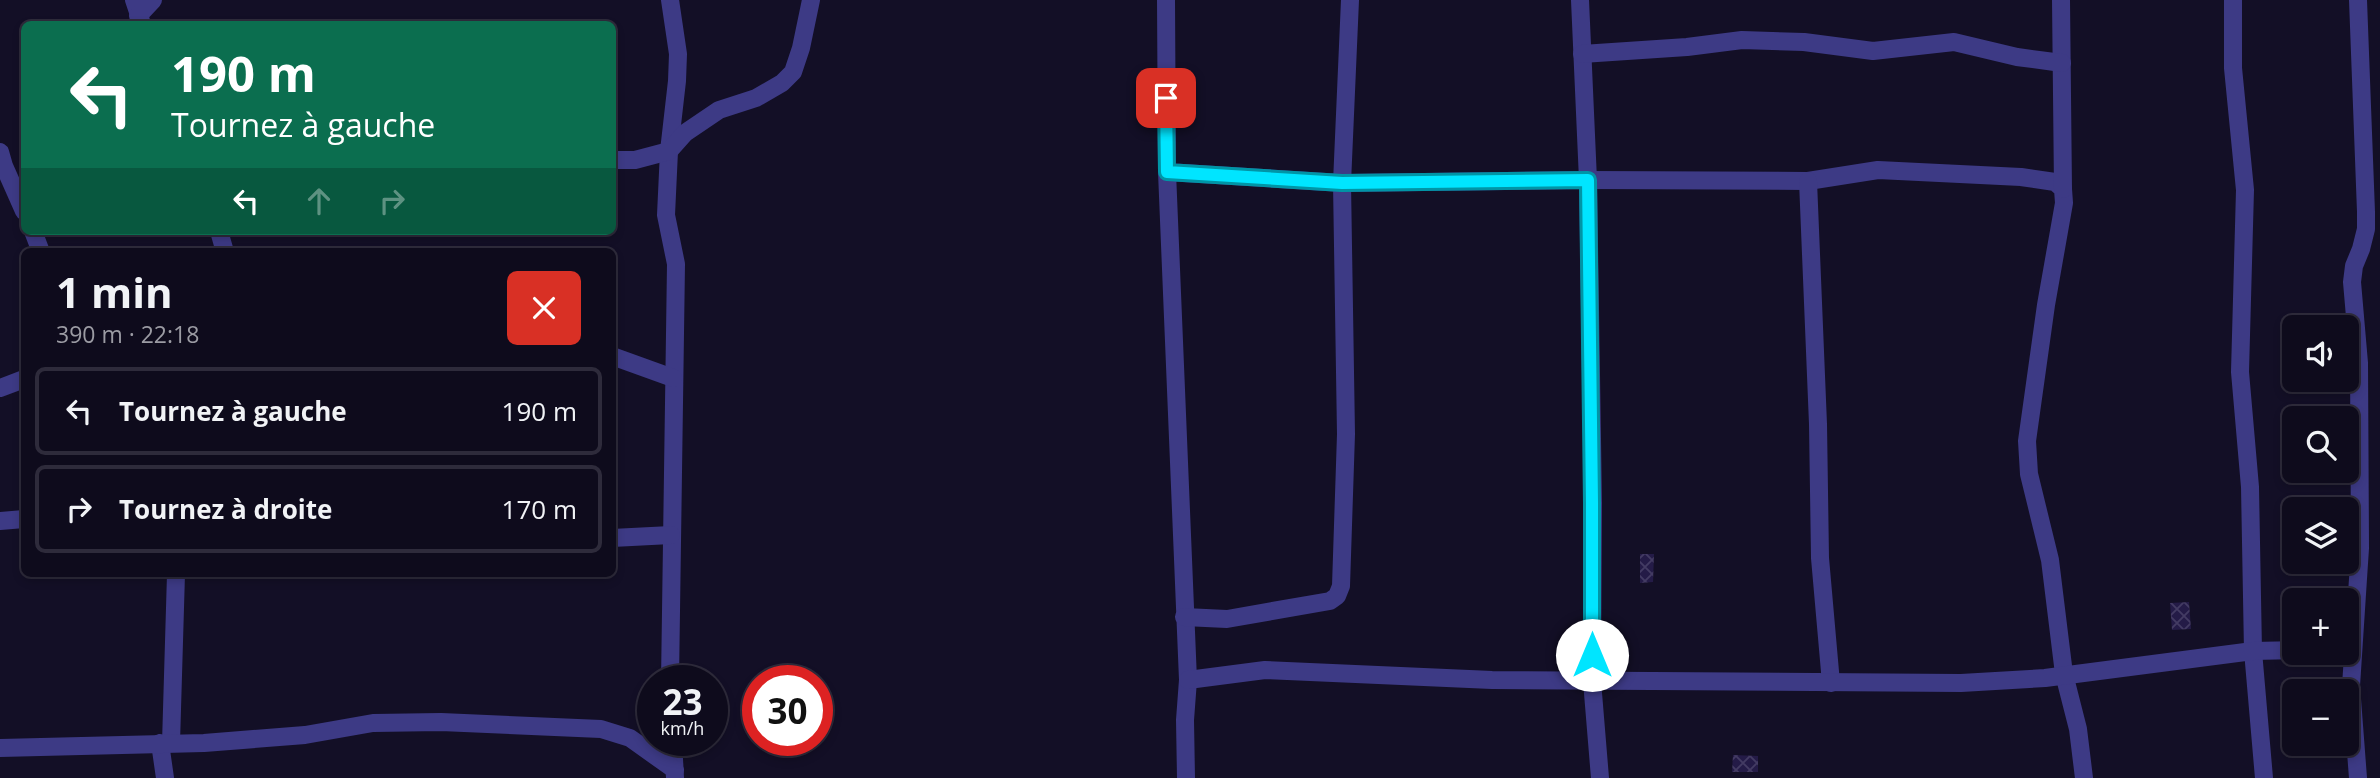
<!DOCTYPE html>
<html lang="fr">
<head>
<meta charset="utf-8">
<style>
	:root { --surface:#0e0b1c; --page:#171425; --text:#f1f3f6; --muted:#9b9ba3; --line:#2e2b3b }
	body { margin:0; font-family:"Open Sans",sans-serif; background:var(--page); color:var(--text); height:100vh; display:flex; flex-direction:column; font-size:26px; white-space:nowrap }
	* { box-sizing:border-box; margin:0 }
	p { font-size:23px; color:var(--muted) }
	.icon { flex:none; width:38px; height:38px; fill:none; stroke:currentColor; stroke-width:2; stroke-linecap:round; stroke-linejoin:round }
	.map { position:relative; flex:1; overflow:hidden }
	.side { position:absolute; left:21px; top:248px; width:595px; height:329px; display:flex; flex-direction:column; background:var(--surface); border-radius:10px; box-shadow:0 4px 10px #0003,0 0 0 2px var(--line) }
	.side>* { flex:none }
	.guide { position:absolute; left:21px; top:21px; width:595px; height:214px; border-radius:10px; box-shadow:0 4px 10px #0003,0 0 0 2px var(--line); background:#0b6e4f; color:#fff; overflow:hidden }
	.fabs { position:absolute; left:2282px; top:315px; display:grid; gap:14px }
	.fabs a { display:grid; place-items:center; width:77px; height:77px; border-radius:10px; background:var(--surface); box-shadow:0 4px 10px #0003,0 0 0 2px var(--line); font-size:35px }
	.speed { position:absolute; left:637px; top:665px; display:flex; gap:14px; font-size:35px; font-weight:700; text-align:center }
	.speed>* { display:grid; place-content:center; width:91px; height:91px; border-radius:50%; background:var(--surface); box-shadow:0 4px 10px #0003,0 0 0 2px var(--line); line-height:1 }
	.speed small { font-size:18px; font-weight:400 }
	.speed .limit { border:10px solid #d22; background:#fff; color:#111 }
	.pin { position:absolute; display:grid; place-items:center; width:60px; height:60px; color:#fff; margin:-30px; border-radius:14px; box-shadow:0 4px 10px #0006 }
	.me { position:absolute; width:77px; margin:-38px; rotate:0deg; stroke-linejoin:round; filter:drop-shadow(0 0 5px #0008) }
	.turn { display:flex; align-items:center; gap:24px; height:147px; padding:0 35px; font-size:32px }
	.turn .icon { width:91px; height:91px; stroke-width:2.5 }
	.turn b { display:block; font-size:49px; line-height:60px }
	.lanes { display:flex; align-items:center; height:66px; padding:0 35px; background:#0003; justify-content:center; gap:35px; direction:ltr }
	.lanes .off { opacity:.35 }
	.round { display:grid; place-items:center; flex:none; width:74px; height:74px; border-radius:10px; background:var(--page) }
	.head { display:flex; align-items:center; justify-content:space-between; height:119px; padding:0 35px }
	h1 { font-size:42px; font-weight:700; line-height:52px }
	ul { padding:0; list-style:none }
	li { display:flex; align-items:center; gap:21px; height:88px; margin:0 14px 10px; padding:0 21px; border:4px solid var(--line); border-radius:10px }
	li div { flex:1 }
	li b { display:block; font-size:26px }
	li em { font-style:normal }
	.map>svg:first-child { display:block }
	.building { fill:url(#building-cross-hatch) }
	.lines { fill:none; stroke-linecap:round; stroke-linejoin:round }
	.minor { stroke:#3d3a85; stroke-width:18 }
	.route-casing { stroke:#0095a6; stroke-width:18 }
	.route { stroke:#00e5ff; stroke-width:12 }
</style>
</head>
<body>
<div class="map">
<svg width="2380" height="778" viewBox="0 0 2380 778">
	<defs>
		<pattern id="building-cross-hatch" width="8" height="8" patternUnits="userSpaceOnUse" patternTransform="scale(1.75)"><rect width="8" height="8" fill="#241b47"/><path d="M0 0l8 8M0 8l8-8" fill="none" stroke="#433b63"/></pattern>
	</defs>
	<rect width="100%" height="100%" fill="#130f26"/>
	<!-- building -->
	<g class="building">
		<polygon points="1640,554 1654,554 1653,582 1640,583"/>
		<polygon points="2189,602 2191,629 2172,630 2170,603"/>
		<polygon points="1733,755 1758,756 1758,772 1732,772"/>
	</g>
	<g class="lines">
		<!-- minor -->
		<g class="minor">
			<polyline points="134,0 142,24"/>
			<polyline points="670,0 678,54 677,81 669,151 666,215 676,264 670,681"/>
			<polyline points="1166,0 1167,172 1188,680 1185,720 1186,778"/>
			<polyline points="1350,0 1342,183 1588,180 1808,181 1878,170 2021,177 2055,182 2063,189 2064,203 2046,305 2027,441 2029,474 2050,560 2064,674 2078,729 2084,778"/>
			<polyline points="1580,0 1588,180 1593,503 1592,681 1600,778"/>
			<polyline points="2061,0 2063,189"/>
			<polyline points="2233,0 2233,68 2245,190 2240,372 2250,487 2253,651 2264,778"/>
			<polyline points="138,16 153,0"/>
			<polyline points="1582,54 1687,47 1742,40 1804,42 1873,51 1954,42 2017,57 2062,63"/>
			<polyline points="0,152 4,166 24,211"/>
			<polyline points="612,160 635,160 669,151 685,133 719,110 756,98 782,83 793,72 801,48 811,0"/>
			<polyline points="1167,172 1342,183 1346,434 1341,586 1337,596 1330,601 1227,619 1184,617"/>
			<polyline points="1808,181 1818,424 1820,558 1831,683"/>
			<polyline points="33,231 41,252"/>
			<polyline points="219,231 225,252"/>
			<polyline points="612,356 673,378"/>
			<polyline points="0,388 24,379"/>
			<polyline points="0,521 24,519"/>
			<polyline points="612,538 671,535"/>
			<polyline points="1188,680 1265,670 1492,680 1961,683 2045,678 2253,651 2294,650"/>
			<polyline points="673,740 675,778"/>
			<polyline points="160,743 165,778"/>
			<polyline points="171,743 176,574"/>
			<polyline points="0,748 204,743 305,735 373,723 441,722 601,729 630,738 675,770"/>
			<polyline points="2358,778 2351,686 2360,548 2359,363 2352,282 2354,266 2361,249 2366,229 2366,212 2358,0"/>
		</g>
	</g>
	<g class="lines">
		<defs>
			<polyline id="route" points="1166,98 1167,172 1342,183 1588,180 1592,503 1592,655"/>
		</defs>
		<!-- route casing -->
		<use href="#route" class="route-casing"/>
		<!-- route -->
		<use href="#route" class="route"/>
	</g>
</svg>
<div class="fabs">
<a><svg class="icon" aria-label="sound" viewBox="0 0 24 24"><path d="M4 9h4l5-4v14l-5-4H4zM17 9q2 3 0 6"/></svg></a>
<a><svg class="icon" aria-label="search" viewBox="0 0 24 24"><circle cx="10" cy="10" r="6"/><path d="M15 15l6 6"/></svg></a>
<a><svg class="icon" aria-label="layers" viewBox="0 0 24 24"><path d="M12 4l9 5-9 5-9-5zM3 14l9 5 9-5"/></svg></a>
<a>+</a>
<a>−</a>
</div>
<div class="speed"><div>23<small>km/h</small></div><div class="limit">30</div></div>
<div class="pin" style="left:1166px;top:98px;background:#d93025"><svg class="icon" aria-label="arrive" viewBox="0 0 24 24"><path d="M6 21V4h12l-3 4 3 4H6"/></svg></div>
<svg class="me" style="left:1592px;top:655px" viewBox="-20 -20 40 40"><circle r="19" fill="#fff"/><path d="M0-13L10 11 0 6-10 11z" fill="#00e5ff"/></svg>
<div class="guide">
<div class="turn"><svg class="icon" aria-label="left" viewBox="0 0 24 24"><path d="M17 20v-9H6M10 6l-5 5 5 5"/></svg><div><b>190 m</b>Tournez à gauche</div></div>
<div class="lanes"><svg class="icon" aria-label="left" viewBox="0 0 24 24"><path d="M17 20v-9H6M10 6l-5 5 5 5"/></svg><svg class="icon off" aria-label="ahead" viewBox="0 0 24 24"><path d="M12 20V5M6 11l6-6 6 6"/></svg><svg class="icon off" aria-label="right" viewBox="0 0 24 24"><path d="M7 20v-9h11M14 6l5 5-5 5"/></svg></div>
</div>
<section class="side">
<div class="head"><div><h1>1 min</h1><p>390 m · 22:18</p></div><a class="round" style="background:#d93025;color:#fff"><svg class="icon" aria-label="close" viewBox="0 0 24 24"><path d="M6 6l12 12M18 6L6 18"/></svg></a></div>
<ul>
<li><svg class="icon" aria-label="left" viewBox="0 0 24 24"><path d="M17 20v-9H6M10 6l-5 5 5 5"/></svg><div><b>Tournez à gauche</b></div><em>190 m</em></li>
<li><svg class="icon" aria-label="right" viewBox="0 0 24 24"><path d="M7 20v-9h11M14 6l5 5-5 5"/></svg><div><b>Tournez à droite</b></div><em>170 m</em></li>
</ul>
</section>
</div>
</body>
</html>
